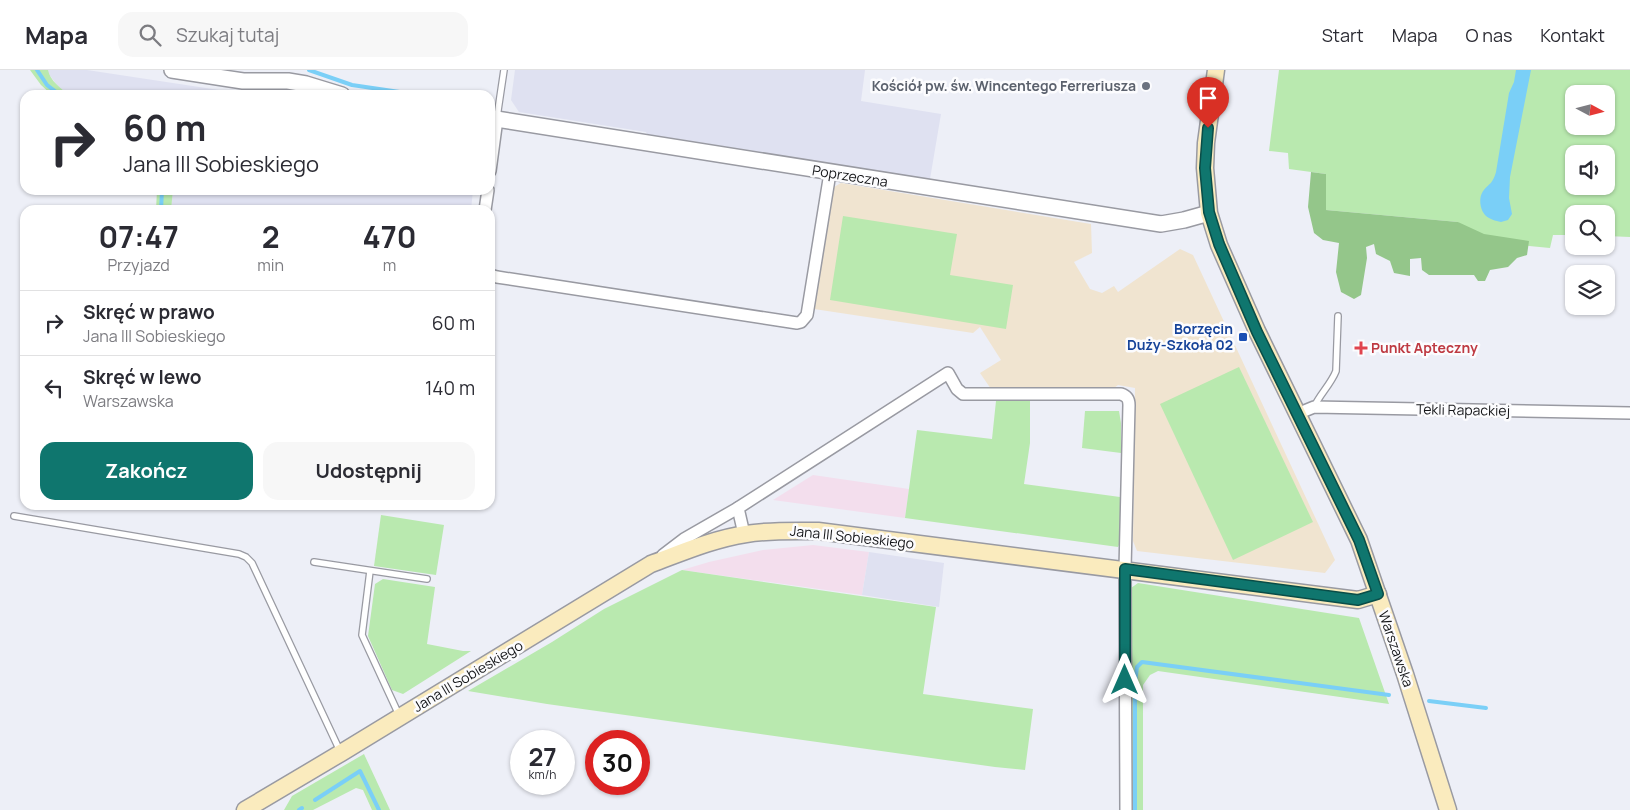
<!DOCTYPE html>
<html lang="pl">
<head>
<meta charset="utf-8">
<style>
	:root { --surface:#fff; --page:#f7f7f7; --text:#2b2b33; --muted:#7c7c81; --line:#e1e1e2; --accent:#0f766e }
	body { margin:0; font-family:Manrope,sans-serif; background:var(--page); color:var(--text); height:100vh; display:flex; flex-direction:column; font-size:19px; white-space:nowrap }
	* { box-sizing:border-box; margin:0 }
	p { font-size:16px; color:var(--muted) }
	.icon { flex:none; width:28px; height:28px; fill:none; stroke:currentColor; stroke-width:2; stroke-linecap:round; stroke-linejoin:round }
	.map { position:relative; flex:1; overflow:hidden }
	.details { position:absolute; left:20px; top:135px; width:475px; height:305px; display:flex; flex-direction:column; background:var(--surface); border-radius:15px; box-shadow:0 1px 4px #0004 }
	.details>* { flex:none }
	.top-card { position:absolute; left:20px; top:20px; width:475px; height:105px; border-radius:15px; box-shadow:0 1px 4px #0004; background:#fff; color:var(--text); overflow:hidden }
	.needle { width:32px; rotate:97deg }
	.fabs { position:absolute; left:1565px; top:15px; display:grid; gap:10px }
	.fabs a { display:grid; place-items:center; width:50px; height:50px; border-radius:10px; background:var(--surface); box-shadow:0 1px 4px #0004; font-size:25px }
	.speed { position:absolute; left:510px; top:660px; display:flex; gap:10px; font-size:25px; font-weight:700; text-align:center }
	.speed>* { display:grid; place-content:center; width:65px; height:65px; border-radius:50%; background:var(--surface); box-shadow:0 1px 4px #0004; line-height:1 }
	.speed small { font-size:12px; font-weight:400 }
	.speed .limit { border:8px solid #d22; background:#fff; color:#111 }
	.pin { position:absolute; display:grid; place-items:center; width:42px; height:42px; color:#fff; margin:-51px -21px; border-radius:50% 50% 50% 0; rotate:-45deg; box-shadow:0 0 5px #0007 }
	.pin .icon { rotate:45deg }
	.me { position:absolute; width:55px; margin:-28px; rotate:0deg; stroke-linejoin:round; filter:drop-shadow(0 0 4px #0008) }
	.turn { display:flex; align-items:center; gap:18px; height:105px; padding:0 20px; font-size:22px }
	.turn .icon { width:65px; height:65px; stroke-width:2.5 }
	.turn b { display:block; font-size:35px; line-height:42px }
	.eta { display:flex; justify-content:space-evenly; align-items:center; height:85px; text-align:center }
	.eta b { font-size:30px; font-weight:700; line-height:35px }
	.button { display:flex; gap:10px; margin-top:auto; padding:10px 20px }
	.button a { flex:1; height:58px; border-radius:15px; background:var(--accent); color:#fff; font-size:20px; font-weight:700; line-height:58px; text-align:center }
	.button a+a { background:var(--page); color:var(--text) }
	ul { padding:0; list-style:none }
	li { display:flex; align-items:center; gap:15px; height:65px; padding:0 20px; border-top:1px solid var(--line) }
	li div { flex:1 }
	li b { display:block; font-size:19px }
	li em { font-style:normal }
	header { display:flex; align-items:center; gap:30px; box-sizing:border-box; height:70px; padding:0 25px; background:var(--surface); border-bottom:1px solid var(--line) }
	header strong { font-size:24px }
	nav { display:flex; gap:28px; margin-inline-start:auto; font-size:18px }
	.search { width:350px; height:45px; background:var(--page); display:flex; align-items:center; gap:12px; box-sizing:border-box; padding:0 18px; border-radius:15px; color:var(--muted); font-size:19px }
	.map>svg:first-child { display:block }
	.commercial { fill:#f3deed }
	.built { fill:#dfe1f1 }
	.education { fill:#f0e4d0 }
	.green { fill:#b9e9af; fill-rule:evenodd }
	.forest { fill:#94c68a }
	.water { fill:#7acff7 }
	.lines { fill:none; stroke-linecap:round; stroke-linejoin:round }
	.stream { stroke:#7acff7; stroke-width:4 }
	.service-casing { stroke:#999aa2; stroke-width:8 }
	.minor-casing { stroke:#999aa2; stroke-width:14 }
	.tertiary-casing { stroke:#999aa2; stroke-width:18 }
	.secondary-casing { stroke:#999aa2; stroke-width:19 }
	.service { stroke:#fff; stroke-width:5.5 }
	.minor { stroke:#fff; stroke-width:11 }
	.tertiary { stroke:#fff; stroke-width:15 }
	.secondary { stroke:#faebbe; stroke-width:16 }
	.route-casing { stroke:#0a4d48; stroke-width:12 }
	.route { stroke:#0f766e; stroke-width:9 }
	.worship-dot { fill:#6b7280; stroke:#fcfcfe; stroke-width:2 }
	.transit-dot { fill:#1a4fb4; stroke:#fcfcfe; stroke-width:2 }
	.health-dot { fill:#e0444e; stroke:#fcfcfe; stroke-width:2 }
	.labels { text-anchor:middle; stroke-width:5; stroke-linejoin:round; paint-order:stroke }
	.worship-label { font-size:14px; font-weight:bold; fill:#5b616d; stroke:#fcfcfe; text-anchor:end }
	.street-label { font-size:14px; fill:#151619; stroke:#fcfcfe }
	.transit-label { font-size:14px; font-weight:bold; fill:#164399; stroke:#fcfcfe; text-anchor:end }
	.health-label { font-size:14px; font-weight:bold; fill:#be3a42; stroke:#fcfcfe; text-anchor:start }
</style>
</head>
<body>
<header>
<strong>Mapa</strong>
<div class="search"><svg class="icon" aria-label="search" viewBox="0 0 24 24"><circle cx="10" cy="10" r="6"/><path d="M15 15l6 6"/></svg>Szukaj tutaj</div>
<nav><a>Start</a><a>Mapa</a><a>O nas</a><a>Kontakt</a></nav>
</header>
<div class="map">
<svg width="1630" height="740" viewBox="0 0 1630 740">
	<rect width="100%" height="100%" fill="#edeff7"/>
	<!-- commercial -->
	<g class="commercial">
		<polygon points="813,405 909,419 905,448 773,430"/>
		<polygon points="813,475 869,482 862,525 682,500 709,492 763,480"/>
	</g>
	<!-- built -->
	<g class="built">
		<polygon points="48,0 87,0 252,25 69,25 57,15 48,3"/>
		<polygon points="515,0 865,0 861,31 941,44 930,109 647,64 646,62 519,42 511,30"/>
		<polygon points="173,120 473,120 471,140 171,140"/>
		<polygon points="869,482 944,493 939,537 862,525"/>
	</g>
	<!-- education -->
	<polygon class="education" points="841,113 1091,154 1092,183 1074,192 1090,219 1102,223 1114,216 1118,222 1180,179 1193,185 1335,490 1325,503 1137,481 1133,471 1135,318 1118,315 1114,318 991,319 980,303 1001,290 980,257 973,263 814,239 834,117"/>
	<!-- green -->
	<g class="green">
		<path d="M30 0H48C50 11 61 18 69 25H52L41 15Z"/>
		<path d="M1279 0H1630V167L1606 166V144H1574V165H1553L1550 178 1469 170 1458 152 1326 140V104L1289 99 1288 83 1269 81ZM1574 24H1606V56H1574ZM1574 84H1606V116H1574Z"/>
		<polygon points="157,120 173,120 171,140 156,140"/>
		<polygon points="843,146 957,164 950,205 1013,215 1006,259 830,230"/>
		<polygon points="1239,297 1313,452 1233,490 1160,334"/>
		<polygon points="996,331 1030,331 1030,373 1024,414 1120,427 1120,473 1118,477 905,448 917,360 992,369"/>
		<polygon points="1085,341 1119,341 1121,353 1121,383 1082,378"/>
		<polygon points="381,445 444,455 436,505 374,496"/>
		<polygon points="682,500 936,537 923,624 1033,639 1025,700 995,697 547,634 468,621 552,572 604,539"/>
		<polygon points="383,509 435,517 427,574 463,581 471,581 403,624 392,620 368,566 375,514"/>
		<polygon points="1138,513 1359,548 1389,634 1158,601 1150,605 1143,615 1143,740 1131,740 1130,523 1131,518"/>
		<polygon points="364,684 390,740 372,740 363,720 356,718 313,740 284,740 292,726"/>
	</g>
	<!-- forest -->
	<polygon class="forest" points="1311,102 1326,104 1326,140 1458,152 1484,164 1529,171 1527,185 1517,188 1508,197 1490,200 1485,211 1478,211 1474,205 1429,205 1422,200 1421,188 1410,189 1410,206 1394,203 1390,191 1376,184 1374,174 1366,177 1367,188 1361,225 1354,229 1341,222 1336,202 1339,173 1323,170 1314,163 1308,137"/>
	<!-- water -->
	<path class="water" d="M1516 0H1531L1510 107 1509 128 1512 144 1508 150 1501 152C1497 151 1492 150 1489 148 1481 144 1478 131 1482 123 1488 113 1492 116 1496 102L1509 23 1514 12Z"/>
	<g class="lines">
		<!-- stream -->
		<g class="stream">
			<polyline points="37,0 47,15 60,25"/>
			<polyline points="309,0 352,15 420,25"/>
			<polyline points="161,140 162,120"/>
			<polyline points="1429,631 1486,638"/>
			<polyline points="315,730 360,701 379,740"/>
			<polyline points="299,740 302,738"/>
			<polyline points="1135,740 1135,613 1137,597 1142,592 1389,625"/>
		</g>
		<defs>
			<g id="service">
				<polyline points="497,47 504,0"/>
				<path d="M1314 337C1320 324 1331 314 1336 301L1338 246"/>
				<polyline points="14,446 239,484 246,487 252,493 340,681"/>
				<polyline points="314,492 427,509"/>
				<polyline points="370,501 362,565 399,645"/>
			</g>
			<g id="minor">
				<polyline points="490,101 497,49"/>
				<polyline points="485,140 488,120"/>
				<polyline points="490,205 497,207 797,253 801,252 807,245 830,103"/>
				<polyline points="1297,344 1314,337 1630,343"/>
				<path d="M744 464 738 438 948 303 957 319 963 324H1121C1127 326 1129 329 1129 335L1125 499 1126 740"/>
				<polyline points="663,485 684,469 738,438"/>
			</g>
			<g id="tertiary">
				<polyline points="172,0 243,11 288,11 306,14 342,25"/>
				<polyline points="490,48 1161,154 1184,150 1209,143"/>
			</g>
			<g id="secondary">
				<polyline points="1216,0 1206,73 1205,98 1209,143 1219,175 1257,261 1359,470 1405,604 1448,740"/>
				<path d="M245 740 341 683 651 494C681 483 713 469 746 464 770 460 794 461 818 461L1358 530 1378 524"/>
			</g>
		</defs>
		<!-- service casing -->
		<use href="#service" class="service-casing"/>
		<!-- minor casing -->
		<use href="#minor" class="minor-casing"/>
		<!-- tertiary casing -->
		<use href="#tertiary" class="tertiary-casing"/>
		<!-- secondary casing -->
		<use href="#secondary" class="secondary-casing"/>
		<!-- service -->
		<use href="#service" class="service"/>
		<!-- minor -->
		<use href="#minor" class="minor"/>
		<!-- tertiary -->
		<use href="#tertiary" class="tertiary"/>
		<!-- secondary -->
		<use href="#secondary" class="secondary"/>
	</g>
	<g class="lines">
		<defs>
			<polyline id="route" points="1125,610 1125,499 1358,530 1378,524 1359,470 1257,262 1219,174 1209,142 1205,98 1208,58"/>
		</defs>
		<!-- route casing -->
		<use href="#route" class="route-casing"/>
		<!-- route -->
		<use href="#route" class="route"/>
	</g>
	<!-- markers -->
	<circle class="worship-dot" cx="1146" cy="16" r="5"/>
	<rect class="transit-dot" x="1238" y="262" width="10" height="10" rx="2.5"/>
	<path class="health-dot" d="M1358.5 270.5h5v5h5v5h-5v5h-5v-5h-5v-5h5z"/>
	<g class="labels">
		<!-- worship labels -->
		<g class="worship-label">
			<text x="1136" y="21">Kościół pw. św. Wincentego Ferreriusza</text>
		</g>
		<!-- street labels -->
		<g class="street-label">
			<text transform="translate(850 106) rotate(9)" y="5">Poprzeczna</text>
			<text transform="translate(1463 340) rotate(1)" y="5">Tekli Rapackiej</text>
			<text transform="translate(852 467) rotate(6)" y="5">Jana III Sobieskiego</text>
			<text transform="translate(1396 579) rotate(71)" y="5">Warszawska</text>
			<text transform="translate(468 606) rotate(-31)" y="5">Jana III Sobieskiego</text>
		</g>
		<!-- transit labels -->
		<g class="transit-label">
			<text x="1233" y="264">Borzęcin<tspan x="1233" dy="16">Duży-Szkoła 02</tspan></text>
		</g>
		<!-- health labels -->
		<g class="health-label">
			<text x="1371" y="283">Punkt Apteczny</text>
		</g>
	</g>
</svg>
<div class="fabs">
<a><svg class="needle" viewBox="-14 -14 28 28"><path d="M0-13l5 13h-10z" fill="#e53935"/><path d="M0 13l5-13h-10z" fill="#7c7c81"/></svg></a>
<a><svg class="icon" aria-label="sound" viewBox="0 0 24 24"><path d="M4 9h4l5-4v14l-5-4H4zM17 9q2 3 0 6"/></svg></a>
<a><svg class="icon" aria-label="search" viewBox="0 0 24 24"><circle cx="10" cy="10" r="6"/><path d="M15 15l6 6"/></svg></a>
<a><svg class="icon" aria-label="layers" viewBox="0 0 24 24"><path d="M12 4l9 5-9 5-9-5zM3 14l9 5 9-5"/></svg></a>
</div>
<div class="speed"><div>27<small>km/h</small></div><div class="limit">30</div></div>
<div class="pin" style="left:1208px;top:58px;background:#d93025"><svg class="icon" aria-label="arrive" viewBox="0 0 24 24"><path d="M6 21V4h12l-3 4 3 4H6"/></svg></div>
<svg class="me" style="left:1125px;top:610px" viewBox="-20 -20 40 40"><path d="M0-17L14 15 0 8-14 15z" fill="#0f766e" stroke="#fff" stroke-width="4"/></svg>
<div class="top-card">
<div class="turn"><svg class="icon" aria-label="right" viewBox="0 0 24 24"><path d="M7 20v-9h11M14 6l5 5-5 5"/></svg><div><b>60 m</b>Jana III Sobieskiego</div></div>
</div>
<section class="details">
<div class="eta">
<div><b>07:47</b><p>Przyjazd</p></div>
<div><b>2</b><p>min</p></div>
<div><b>470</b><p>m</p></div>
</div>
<ul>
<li><svg class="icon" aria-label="right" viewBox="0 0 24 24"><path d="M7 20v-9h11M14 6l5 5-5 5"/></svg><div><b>Skręć w prawo</b><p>Jana III Sobieskiego</p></div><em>60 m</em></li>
<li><svg class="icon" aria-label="left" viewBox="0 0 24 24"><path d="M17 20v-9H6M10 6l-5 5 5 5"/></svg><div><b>Skręć w lewo</b><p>Warszawska</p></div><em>140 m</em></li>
</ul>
<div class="button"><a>Zakończ</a><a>Udostępnij</a></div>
</section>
</div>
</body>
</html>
